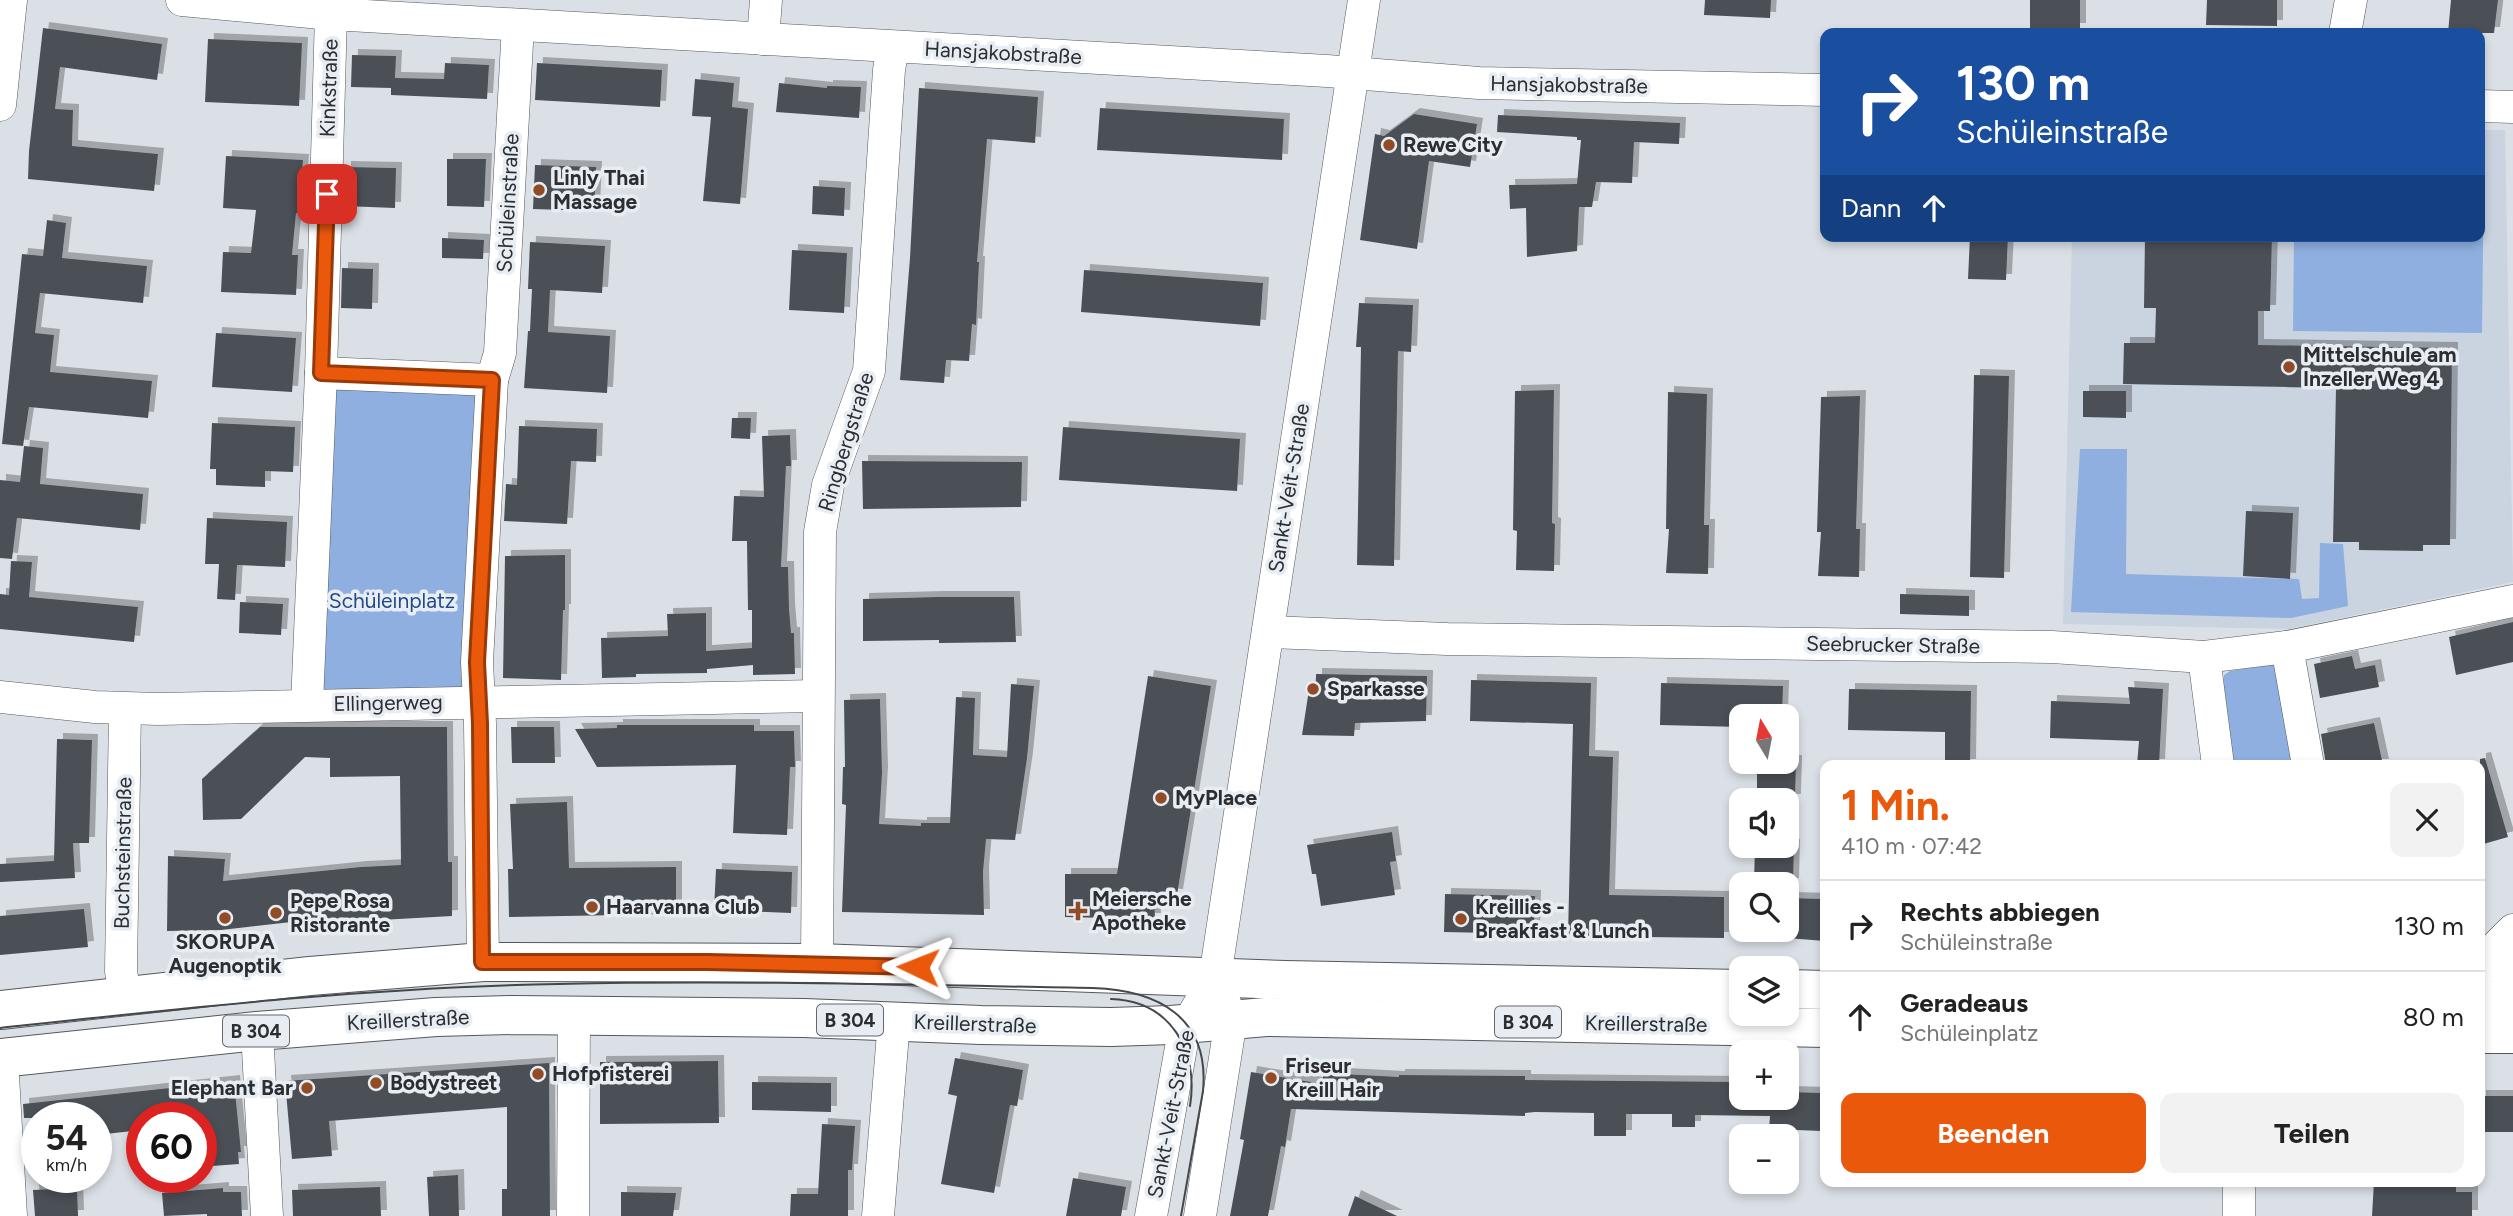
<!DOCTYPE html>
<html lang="de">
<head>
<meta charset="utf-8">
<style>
	:root { --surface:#fff; --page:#f2f2f2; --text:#222; --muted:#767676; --line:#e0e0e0; --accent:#ea580c }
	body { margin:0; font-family:Figtree,sans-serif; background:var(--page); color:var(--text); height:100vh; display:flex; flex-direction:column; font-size:26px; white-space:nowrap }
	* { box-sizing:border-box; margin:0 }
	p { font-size:23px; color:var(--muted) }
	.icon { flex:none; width:38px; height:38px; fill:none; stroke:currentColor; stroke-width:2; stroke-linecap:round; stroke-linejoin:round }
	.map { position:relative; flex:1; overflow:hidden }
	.panel { position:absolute; left:1820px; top:760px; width:665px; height:427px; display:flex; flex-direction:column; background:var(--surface); border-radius:14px; box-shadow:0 4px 10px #0003 }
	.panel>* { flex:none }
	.hud { position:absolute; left:1820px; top:28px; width:665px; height:214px; border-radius:14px; box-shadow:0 4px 10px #0003; background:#1a4fa0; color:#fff; overflow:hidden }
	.needle { width:46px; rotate:350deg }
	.fabs { position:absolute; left:1729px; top:704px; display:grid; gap:14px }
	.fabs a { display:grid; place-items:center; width:70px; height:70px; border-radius:14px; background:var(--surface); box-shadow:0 4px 10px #0003; font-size:35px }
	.speed { position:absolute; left:21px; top:1102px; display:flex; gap:14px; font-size:35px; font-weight:700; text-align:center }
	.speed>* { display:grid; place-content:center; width:91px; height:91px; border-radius:50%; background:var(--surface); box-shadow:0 4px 10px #0003; line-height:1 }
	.speed small { font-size:18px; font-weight:400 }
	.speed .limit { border:10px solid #d22; background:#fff; color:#111 }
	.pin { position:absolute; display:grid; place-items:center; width:60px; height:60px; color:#fff; margin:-30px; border-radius:14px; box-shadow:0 4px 10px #0006 }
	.me { position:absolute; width:77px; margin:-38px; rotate:272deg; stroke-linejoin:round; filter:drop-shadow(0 0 5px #0008) }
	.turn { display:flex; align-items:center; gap:24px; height:147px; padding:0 21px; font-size:32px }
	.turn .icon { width:91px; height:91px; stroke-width:2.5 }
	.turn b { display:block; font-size:49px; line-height:60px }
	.then { display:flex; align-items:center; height:66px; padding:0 21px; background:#0003; gap:14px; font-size:26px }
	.round { display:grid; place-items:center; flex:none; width:74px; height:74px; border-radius:14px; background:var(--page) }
	.summary { display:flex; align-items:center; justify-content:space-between; height:119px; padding:0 21px }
	h1 { font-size:42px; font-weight:700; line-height:52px; color:var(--accent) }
	.action { display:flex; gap:14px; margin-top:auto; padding:14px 21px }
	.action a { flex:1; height:80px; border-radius:14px; background:var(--accent); color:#fff; font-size:28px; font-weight:700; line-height:80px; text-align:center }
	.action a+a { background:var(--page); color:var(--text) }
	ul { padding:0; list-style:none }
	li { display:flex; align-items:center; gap:21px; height:91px; padding:0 21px; border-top:2px solid var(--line) }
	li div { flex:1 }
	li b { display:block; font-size:26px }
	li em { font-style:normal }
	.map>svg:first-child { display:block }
	.built { fill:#cad3e0 }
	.green { fill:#8fafe0 }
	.building { fill:#4c5056; filter:url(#shadow) }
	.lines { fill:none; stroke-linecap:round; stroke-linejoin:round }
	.minor-casing { stroke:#54585e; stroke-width:33 }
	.major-casing { stroke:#54585e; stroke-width:40 }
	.minor { stroke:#fff; stroke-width:32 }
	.major { stroke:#fff; stroke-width:38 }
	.tram { stroke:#45484b; stroke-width:2 }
	.route-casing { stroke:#983908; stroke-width:18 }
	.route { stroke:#ea580c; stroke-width:12 }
	.poi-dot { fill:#914b25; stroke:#e8edf4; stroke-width:2.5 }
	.labels { text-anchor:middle; stroke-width:7; stroke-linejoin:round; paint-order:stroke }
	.shield { fill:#e8edf4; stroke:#64676c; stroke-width:2 }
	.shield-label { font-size:19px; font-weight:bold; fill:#2c2e31 }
	.street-label { font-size:21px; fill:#2c2e31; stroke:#e8edf4 }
	.poi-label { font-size:21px; font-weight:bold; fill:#2c2e31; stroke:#e8edf4; text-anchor:start }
	.park-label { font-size:21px; fill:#224a88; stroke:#e8edf4 }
</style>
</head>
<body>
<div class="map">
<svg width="2513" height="1216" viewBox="0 0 2513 1216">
	<defs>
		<filter id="shadow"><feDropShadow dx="6" dy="-6" stdDeviation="0" flood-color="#0004"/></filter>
	</defs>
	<rect width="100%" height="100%" fill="#dbe0e7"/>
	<!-- built -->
	<polygon class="built" points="2480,130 2505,130 2513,582 2288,629 2063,624 2072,236 2480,236"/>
	<!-- green -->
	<g class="green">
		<polygon points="2480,161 2484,161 2482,333 2293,331 2294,236 2480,236"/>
		<polygon points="327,372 484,381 466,687 307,692"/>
		<polygon points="2080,449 2127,449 2126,574 2299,579 2302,599 2319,598 2320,543 2343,544 2348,606 2291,618 2071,612"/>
		<polygon points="2277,664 2298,765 2234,765 2223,686 2224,675 2230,671"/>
	</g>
	<!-- building -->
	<g class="building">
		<polygon points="1705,0 1771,0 1770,18 1704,15"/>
		<polygon points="2030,0 2080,0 2080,29 2030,28"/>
		<polygon points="2207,0 2277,0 2277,26 2206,25"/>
		<polygon points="2451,0 2498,0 2494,33 2448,33"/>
		<polygon points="43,28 162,44 157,80 60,67 55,109 73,110 72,146 158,154 154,191 28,179 29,151"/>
		<polygon points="208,39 302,43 299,106 205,102"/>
		<polygon points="352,55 396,56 395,78 444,79 445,63 489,65 487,99 391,95 391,88 351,87"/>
		<polygon points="537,63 662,70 660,107 535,100"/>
		<polygon points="695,79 734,83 732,107 748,109 740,204 703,201 711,117 692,116"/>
		<polygon points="779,83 827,88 827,86 861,87 859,118 776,112"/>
		<polygon points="919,88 1038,97 1035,143 987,139 977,262 979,262 976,325 972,324 969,361 946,360 944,383 900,380 910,258"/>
		<polygon points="1100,108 1284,119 1282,160 1097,150"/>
		<polygon points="1414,114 1477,124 1470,167 1429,161 1417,249 1360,240 1375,134 1384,136"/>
		<polygon points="1498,115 1680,123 1679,144 1634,142 1632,183 1596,182 1592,207 1579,207 1577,251 1527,257 1526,208 1510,209 1509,185 1577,184 1581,140 1577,140 1577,137 1497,132"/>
		<polygon points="226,156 303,160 299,213 296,213 292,255 298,255 296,295 221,292 223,252 251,253 256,210 223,208"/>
		<polygon points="447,159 486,159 484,207 447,206"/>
		<polygon points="535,165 596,167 594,211 533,209"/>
		<polygon points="345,167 396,168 395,208 344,206"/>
		<polygon points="813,186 845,188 844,216 812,214"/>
		<polygon points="47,220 66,223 62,258 147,266 143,303 40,293 35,333 54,335 50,372 152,381 148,418 29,407 23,446 2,444 22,254 43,256"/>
		<polygon points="1970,236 2008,236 2006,280 1968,279"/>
		<polygon points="2145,236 2272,236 2270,311 2258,311 2258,345 2452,348 2450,545 2423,545 2423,551 2359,550 2359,542 2333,542 2336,388 2123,384 2124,343 2155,343 2156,308 2144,308"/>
		<polygon points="442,238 484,240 483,259 442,258"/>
		<polygon points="530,242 605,246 602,293 550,290 548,332 610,336 607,393 524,388 528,331 530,331 532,289 528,289"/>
		<polygon points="792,250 847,253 844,313 789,310"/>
		<polygon points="342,268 373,269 372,309 341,308"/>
		<polygon points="1084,270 1263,283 1260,326 1081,312"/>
		<polygon points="1359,303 1413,305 1411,352 1398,351 1394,566 1357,565 1361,347 1356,347"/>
		<polygon points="216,333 296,338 292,392 212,387"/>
		<polygon points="1974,375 2009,376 2004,578 1970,577"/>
		<polygon points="1554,390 1552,523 1555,524 1554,571 1516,570 1517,531 1513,530 1515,391"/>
		<polygon points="2083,391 2126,391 2126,418 2083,417"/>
		<polygon points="1668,392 1707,394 1704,525 1709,525 1708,574 1666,573 1669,529 1666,529"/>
		<polygon points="1860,396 1856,529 1860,529 1859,577 1818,576 1821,532 1817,532 1821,397"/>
		<polygon points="732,418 751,418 750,439 731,438"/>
		<polygon points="212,423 295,427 293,472 265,471 265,487 216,485 216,469 210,469"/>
		<polygon points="519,426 597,429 596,462 571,461 567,524 504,521 506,484 517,485"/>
		<polygon points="1063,427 1240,439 1237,491 1059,480"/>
		<polygon points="790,435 791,466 786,466 781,567 788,567 789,609 791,633 794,633 795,674 753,675 753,665 707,669 707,673 636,674 636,677 602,678 601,638 668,636 667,614 706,613 706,651 752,648 752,610 748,610 747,541 732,541 734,496 764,497 762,436"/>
		<polygon points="24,446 43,448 40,484 143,494 140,530 17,518 12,559 0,558 0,480 20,482"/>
		<polygon points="862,461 1022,462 1021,507 863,509"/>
		<polygon points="2246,511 2293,513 2290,579 2243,576"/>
		<polygon points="207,518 287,522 285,567 237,565 235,600 217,599 219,564 205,564"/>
		<polygon points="565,555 565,610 563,610 561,680 503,678 505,556"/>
		<polygon points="11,561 32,562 29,597 138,607 134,642 0,629 0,594 9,595"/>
		<polygon points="1900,594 1969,596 1969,616 1900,614"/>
		<polygon points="938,597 1014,597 1016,642 939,643 939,640 863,641 863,599"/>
		<polygon points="240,602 283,604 281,635 239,633"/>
		<polygon points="2513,622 2513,662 2456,675 2449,637"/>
		<polygon points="2352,656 2355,669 2375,665 2379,687 2320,698 2314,664"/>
		<polygon points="1316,674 1427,676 1426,721 1355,723 1354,736 1302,735 1310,683 1316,682"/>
		<polygon points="1148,676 1211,686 1177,895 1154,893 1155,919 1065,917 1065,874 1117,874"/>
		<polygon points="1471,680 1591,683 1589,756 1613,757 1609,895 1724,897 1724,938 1568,936 1573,724 1470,721"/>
		<polygon points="1661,683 1783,686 1782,716 1741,716 1741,727 1660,725"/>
		<polygon points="1011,684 1034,686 1027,758 1015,840 986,839 983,872 984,915 842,912 846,805 842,804 843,767 845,767 844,700 880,699 882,773 879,824 921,826 921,823 950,823 956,697 975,698 973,755 1007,757"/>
		<polygon points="2128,687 2163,689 2159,765 2137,765 2139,741 2050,738 2051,701 2130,704"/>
		<polygon points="1849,689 1971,691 1970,765 1945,765 1945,732 1848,730"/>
		<polygon points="2374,723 2383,765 2326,765 2321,734"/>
		<polygon points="617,725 754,725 754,731 794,731 795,767 790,767 787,835 733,833 736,765 597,767 575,729 617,728"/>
		<polygon points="260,727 447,727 448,862 452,862 452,916 309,924 309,920 221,930 167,931 168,856 225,859 223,881 361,867 401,865 400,776 330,777 330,758 305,757 241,819 203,820 202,779"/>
		<polygon points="511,727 554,727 555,763 512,763"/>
		<polygon points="57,739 92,740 89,843 73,843 75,878 0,882 0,864 54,861"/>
		<polygon points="2485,758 2508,837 2480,845 2480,759"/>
		<polygon points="1757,761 1796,761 1795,800 1757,800"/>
		<polygon points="567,802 569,868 676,867 676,914 509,917 508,869 513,869 510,804"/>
		<polygon points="1392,832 1396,861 1390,862 1395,895 1321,906 1316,874 1312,874 1307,845"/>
		<polygon points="1755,845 1794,845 1793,884 1754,884"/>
		<polygon points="716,869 792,872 791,913 714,910"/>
		<polygon points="1445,894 1535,896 1534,934 1444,932"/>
		<polygon points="1787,898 1825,899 1825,941 1787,938"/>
		<polygon points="84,909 88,947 0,955 0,916"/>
		<polygon points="955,1058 1023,1070 1017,1106 1010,1105 994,1193 941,1184 957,1096 948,1094"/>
		<polygon points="718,1061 719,1123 600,1124 600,1062"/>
		<polygon points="549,1063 550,1216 502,1216 502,1189 507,1189 507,1107 329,1121 332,1156 292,1159 285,1081"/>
		<polygon points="1251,1072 1323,1084 1323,1073 1399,1077 1399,1075 1525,1076 1525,1080 1741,1082 1741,1097 1787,1097 1787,1092 1823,1093 1822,1131 1769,1129 1770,1116 1695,1115 1695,1127 1672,1127 1672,1114 1626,1114 1626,1136 1594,1136 1594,1113 1535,1112 1525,1113 1525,1116 1291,1109 1285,1147 1281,1146 1268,1216 1230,1216 1244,1140 1240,1139"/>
		<polygon points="234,1081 241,1152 238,1152 239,1164 212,1166 211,1154 204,1154 201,1118 142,1118 142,1130 96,1135 96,1118 24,1118 23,1104"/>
		<polygon points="752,1082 831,1083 831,1112 752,1110"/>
		<rect x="2480" y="1096" width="33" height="36"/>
		<polygon points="822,1124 855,1126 852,1170 848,1170 848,1216 790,1216 791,1194 818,1194"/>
		<polygon points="458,1175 459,1216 429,1216 427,1177"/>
		<polygon points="1073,1178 1126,1187 1121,1216 1066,1216"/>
		<polygon points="2374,1181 2397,1181 2397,1185 2435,1187 2435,1181 2456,1181 2456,1192 2472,1192 2472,1216 2372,1216"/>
		<polygon points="380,1187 381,1216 293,1216 292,1190"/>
		<polygon points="77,1188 78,1216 35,1216 33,1190"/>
		<polygon points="223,1188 223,1192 241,1192 242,1216 207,1216 207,1214 164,1216 162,1193"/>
		<polygon points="621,1192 676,1193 673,1216 621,1216"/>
		<polygon points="1355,1196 1397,1216 1348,1216"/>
	</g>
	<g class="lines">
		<defs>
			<g id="minor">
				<polyline points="182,0 331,14 1327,71 1479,83 1825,90"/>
				<polyline points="2345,33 2351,0"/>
				<polyline points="763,39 766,0"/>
				<polyline points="0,105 11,0"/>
				<polyline points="2480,106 2513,107"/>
				<polyline points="321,373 331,14"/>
				<polyline points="492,380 500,353 518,25"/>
				<polyline points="1268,632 1447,639 2052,647 2204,657 2287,647 2513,601"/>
				<polyline points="2287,647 2308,765"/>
				<polyline points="2204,657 2218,765"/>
				<polyline points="0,697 95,707 158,709 818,696"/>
				<polyline points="307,704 321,373 492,380 477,662 480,724 483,962"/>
				<polyline points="2507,936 2509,1026"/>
				<polyline points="817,963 820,532 828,485 869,371 889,70 893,47"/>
				<polyline points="2480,971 2494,949 2513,930"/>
				<polyline points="125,997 121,971 125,709"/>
				<polyline points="257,1031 267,1216"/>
				<polyline points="2,1058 11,1216"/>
				<polyline points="573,1216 574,1015"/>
				<polyline points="878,1216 894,1021"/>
				<polyline points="1151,1216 1182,1042 1188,1024 1215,977 1364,0"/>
				<polyline points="1200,1216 1231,1020 1223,998"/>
				<polyline points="2239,1216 2239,1181"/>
			</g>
			<g id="major">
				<polyline points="1787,989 1825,990"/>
				<polyline points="2480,1001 2513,1001"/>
				<polyline points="0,1010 310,976 483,962 817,963 1285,980 1741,989"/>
				<polyline points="2480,1034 2513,1034"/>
				<polyline points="0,1058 257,1031 436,1017 513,1015 804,1018 981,1025 1111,1027 1171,1025 1266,1017 1825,1028"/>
			</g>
		</defs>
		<!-- minor casing -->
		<use href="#minor" class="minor-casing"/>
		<!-- major casing -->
		<use href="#major" class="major-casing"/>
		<!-- minor -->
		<use href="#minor" class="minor"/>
		<!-- major -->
		<use href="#major" class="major"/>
		<!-- tram -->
		<g class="tram">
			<path d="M1111 999C1171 1001 1199 1051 1190 1106"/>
			<path d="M0 1028C186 1008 372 987 559 984 737 980 915 985 1093 988 1157 990 1210 1017 1203 1091L1181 1216"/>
		</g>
	</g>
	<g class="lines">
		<defs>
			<polyline id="route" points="327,194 321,373 492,380 477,662 480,724 482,962 708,962 918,967"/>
		</defs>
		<!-- route casing -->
		<use href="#route" class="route-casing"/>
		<!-- route -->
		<use href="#route" class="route"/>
	</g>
	<!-- markers -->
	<g class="poi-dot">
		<circle cx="1389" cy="145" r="7"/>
		<circle cx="539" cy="190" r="7"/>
		<circle cx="2289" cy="367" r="7"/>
		<circle cx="1313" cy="689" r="7"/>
		<circle cx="1161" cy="798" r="7"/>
		<circle cx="592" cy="907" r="7"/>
		<path d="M1074.5 900.5h7v7h7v7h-7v7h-7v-7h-7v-7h7z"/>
		<circle cx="276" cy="913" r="7"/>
		<circle cx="225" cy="918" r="7"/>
		<circle cx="1461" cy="919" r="7"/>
		<circle cx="538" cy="1074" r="7"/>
		<circle cx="1271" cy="1078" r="7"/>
		<circle cx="376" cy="1083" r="7"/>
		<circle cx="307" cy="1088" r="7"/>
	</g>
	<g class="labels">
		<!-- shield labels -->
		<g class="shield">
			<rect x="817" y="1004.5" width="66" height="31" rx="5"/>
			<rect x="1495" y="1006.5" width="66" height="31" rx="5"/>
			<rect x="223" y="1015.5" width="66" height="31" rx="5"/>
		</g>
		<g class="shield-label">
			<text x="850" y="1027">B 304</text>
			<text x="1528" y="1029">B 304</text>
			<text x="256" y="1038">B 304</text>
		</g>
		<!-- street labels -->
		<g class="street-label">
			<text transform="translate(1003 53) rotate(3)" y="7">Hansjakobstraße</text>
			<text transform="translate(1569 85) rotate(1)" y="7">Hansjakobstraße</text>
			<text transform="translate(329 88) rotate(-88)" y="7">Kinkstraße</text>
			<text transform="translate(508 203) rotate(-87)" y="7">Schüleinstraße</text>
			<text transform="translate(846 442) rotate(-73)" y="7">Ringbergstraße</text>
			<text transform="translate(1289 488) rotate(-81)" y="7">Sankt-Veit-Straße</text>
			<text transform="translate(1893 645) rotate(1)" y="7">Seebrucker Straße</text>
			<text transform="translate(388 703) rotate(-1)" y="7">Ellingerweg</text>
			<text transform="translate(123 853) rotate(-89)" y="7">Buchsteinstraße</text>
			<text transform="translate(408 1020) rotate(-3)" y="7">Kreillerstraße</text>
			<text transform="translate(975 1024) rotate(2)" y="7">Kreillerstraße</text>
			<text transform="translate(1646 1024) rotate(1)" y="7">Kreillerstraße</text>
			<text transform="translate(1171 1114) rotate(-79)" y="7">Sankt-Veit-Straße</text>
		</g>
		<!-- poi labels -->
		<g class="poi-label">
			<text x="1403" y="152">Rewe City</text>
			<text x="553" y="185">Linly Thai<tspan x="553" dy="24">Massage</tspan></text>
			<text x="2303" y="362">Mittelschule am<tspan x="2303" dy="24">Inzeller Weg 4</tspan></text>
			<text x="1327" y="696">Sparkasse</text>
			<text x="1175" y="805">MyPlace</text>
			<text x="1092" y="906">Meiersche<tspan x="1092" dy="24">Apotheke</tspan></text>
			<text x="290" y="908">Pepe Rosa<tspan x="290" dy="24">Ristorante</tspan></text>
			<text x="606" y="914">Haarvanna Club</text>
			<text x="1475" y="914">Kreillies -<tspan x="1475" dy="24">Breakfast &amp; Lunch</tspan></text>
			<text x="225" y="949" text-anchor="middle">SKORUPA<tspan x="225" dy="24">Augenoptik</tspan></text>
			<text x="1285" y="1073">Friseur<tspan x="1285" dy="24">Kreill Hair</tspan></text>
			<text x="552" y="1081">Hofpfisterei</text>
			<text x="390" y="1090">Bodystreet</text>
			<text x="293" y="1095" text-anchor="end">Elephant Bar</text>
		</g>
		<!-- park labels -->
		<g class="park-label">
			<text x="392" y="608">Schüleinplatz</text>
		</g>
	</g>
</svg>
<div class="fabs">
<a><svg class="needle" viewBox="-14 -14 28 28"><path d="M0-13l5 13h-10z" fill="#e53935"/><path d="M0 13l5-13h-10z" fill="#767676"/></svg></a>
<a><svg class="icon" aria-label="sound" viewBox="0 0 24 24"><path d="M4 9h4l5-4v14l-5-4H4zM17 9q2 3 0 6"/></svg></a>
<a><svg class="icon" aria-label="search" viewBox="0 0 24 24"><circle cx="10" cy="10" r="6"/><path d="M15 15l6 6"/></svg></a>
<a><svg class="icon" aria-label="layers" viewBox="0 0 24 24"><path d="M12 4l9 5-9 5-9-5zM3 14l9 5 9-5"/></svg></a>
<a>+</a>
<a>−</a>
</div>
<div class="speed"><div>54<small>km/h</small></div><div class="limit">60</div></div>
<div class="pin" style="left:327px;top:194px;background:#d93025"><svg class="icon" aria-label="arrive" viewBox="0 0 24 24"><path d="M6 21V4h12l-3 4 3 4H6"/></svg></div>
<svg class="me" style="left:918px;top:967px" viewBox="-20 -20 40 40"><path d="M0-17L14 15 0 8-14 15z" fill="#ea580c" stroke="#fff" stroke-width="4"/></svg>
<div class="hud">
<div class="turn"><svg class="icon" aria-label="right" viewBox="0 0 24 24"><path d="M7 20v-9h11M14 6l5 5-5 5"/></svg><div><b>130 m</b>Schüleinstraße</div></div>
<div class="then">Dann<svg class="icon" aria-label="ahead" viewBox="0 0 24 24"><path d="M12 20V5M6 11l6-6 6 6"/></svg></div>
</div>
<section class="panel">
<div class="summary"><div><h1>1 Min.</h1><p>410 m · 07:42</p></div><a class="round"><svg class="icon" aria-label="close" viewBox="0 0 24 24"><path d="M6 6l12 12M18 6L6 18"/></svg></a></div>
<ul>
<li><svg class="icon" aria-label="right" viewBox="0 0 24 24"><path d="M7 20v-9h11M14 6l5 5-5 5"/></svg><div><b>Rechts abbiegen</b><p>Schüleinstraße</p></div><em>130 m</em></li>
<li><svg class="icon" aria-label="ahead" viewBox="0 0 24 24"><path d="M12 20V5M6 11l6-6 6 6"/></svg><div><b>Geradeaus</b><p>Schüleinplatz</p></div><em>80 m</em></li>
</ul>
<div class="action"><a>Beenden</a><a>Teilen</a></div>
</section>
</div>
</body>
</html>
